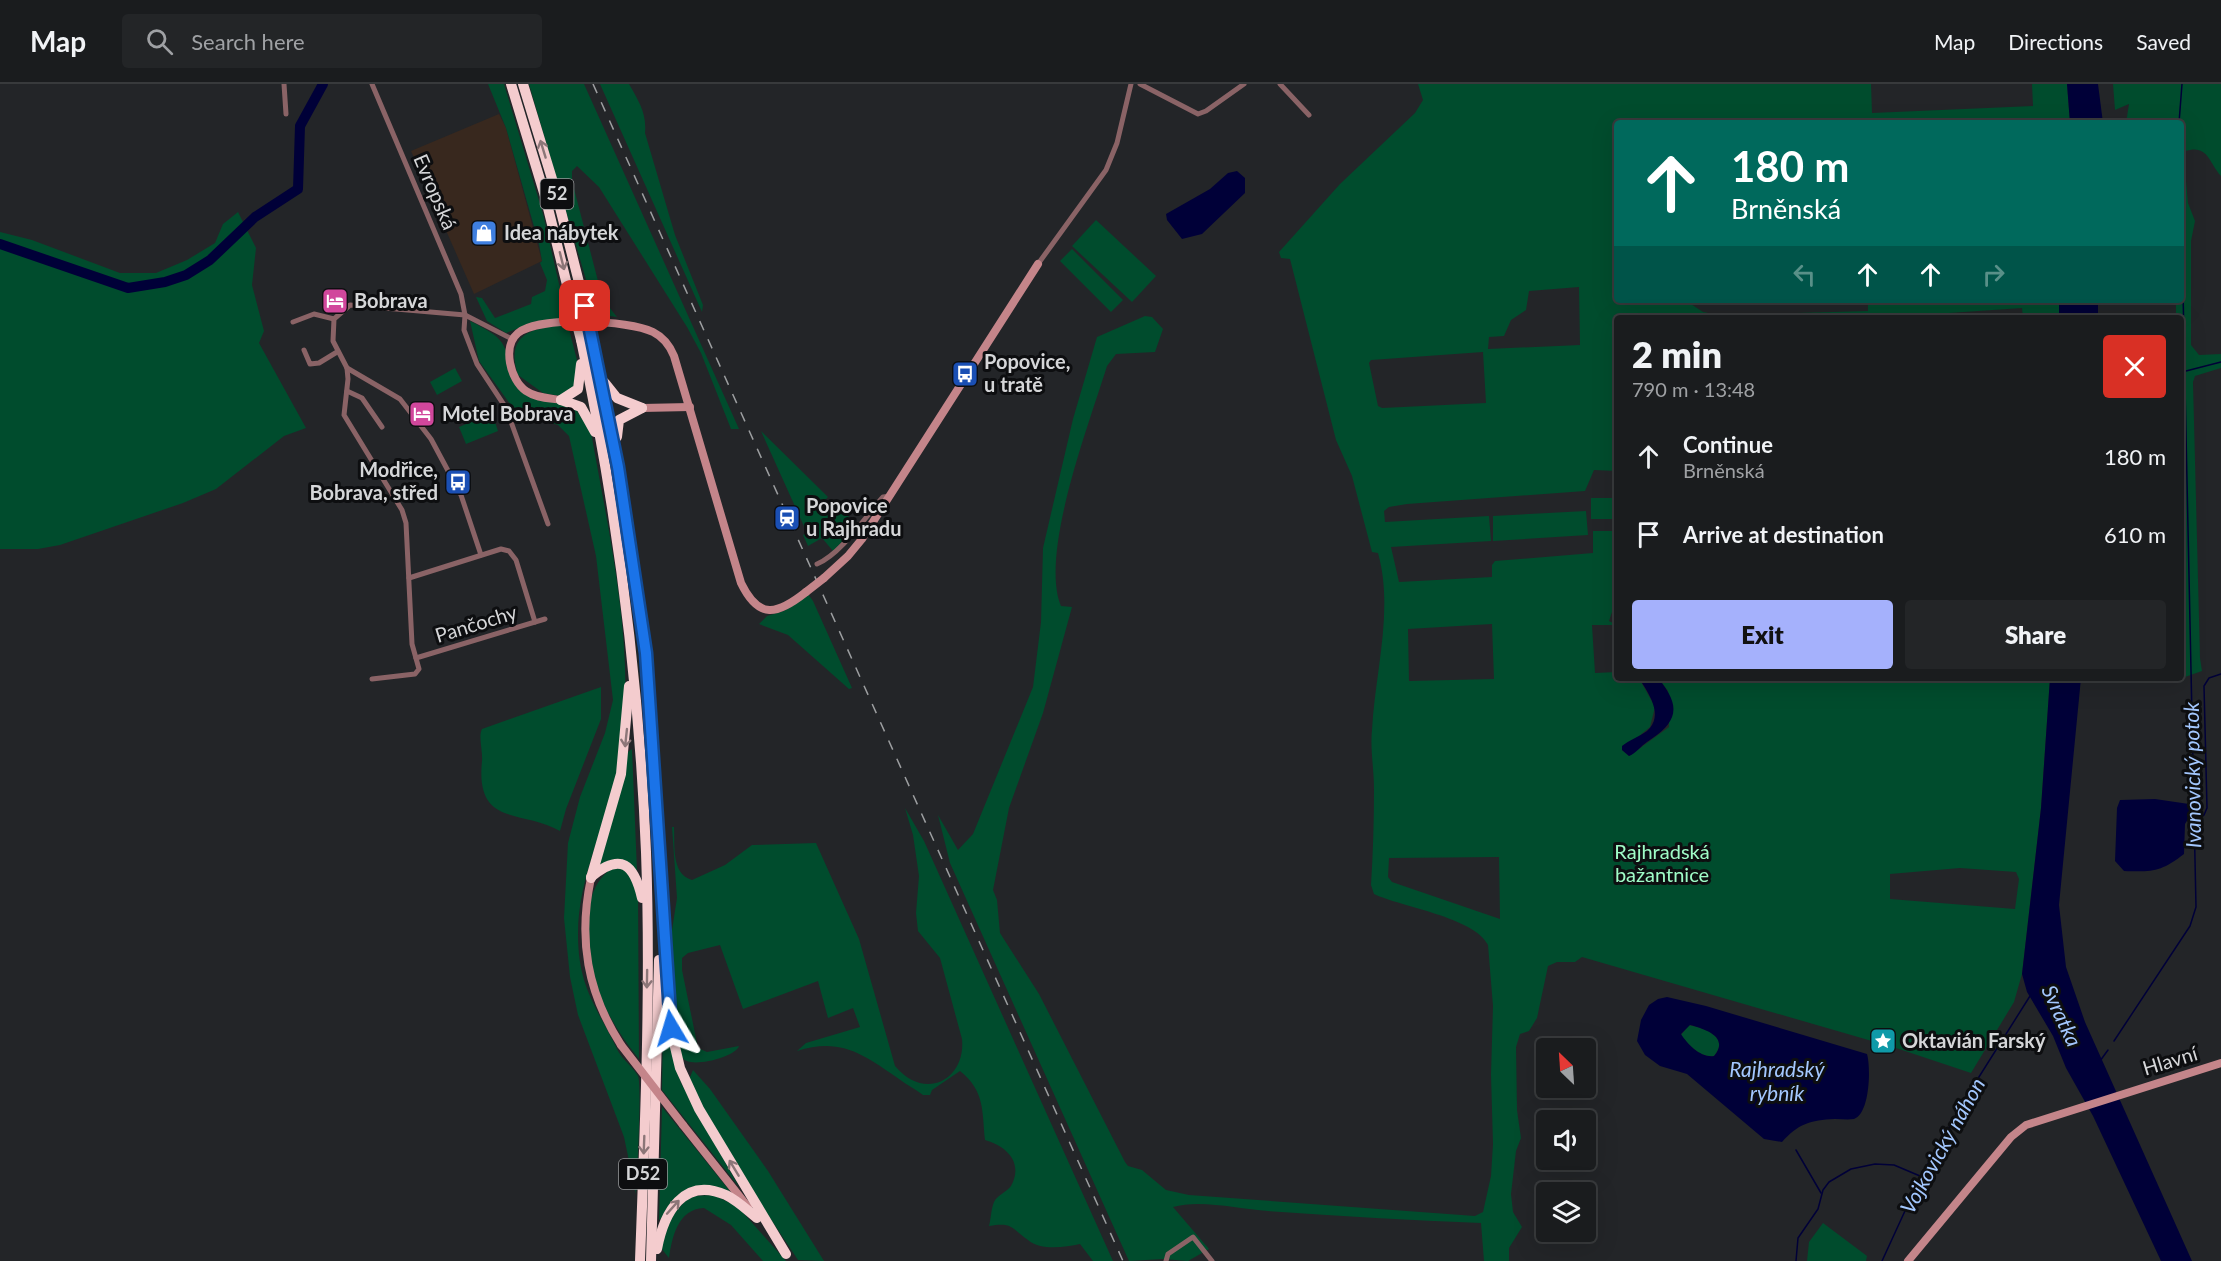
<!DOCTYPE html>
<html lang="en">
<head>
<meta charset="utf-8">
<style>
	:root { --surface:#1a1c1e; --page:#232527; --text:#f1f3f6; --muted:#9fa1a4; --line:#383a3c; --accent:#a5b1fc }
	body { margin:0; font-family:Lato,sans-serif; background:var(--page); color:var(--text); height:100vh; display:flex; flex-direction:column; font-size:22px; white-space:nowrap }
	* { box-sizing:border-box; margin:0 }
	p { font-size:20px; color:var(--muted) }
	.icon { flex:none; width:33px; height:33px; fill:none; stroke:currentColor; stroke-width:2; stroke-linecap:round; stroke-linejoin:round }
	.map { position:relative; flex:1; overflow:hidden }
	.details { position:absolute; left:1614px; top:231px; width:570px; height:366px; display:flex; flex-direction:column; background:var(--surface); border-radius:6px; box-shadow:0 6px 24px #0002,0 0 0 2px var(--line) }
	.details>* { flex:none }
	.guide { position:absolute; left:1614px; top:36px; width:570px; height:183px; border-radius:6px; box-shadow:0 6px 24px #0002,0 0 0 2px var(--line); background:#00695c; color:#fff; overflow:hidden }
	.needle { width:39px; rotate:335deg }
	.fabs { position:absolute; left:1536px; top:954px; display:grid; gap:12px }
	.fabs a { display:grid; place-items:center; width:60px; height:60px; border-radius:6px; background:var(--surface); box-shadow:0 6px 24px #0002,0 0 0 2px var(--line); font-size:30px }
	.pin { position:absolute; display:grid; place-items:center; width:51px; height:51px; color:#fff; margin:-26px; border-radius:12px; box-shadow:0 3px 9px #0006 }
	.me { position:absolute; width:66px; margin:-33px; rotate:353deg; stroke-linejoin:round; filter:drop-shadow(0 0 4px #0008) }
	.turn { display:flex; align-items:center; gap:21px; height:126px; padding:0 18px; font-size:27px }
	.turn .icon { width:78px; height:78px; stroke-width:2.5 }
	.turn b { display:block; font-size:42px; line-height:51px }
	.lanes { display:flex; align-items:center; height:57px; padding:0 18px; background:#0003; justify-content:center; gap:30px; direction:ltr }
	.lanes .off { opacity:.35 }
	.round { display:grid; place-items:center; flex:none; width:63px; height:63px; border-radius:6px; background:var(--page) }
	.overview { display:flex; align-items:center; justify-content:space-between; height:102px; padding:0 18px }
	h1 { font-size:36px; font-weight:800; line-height:45px }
	.cta { display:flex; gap:12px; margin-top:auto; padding:12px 18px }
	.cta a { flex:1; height:69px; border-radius:6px; background:var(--accent); color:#111; font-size:24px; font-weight:800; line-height:69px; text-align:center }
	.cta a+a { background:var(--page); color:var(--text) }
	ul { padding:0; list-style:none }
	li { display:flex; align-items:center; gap:18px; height:78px; padding:0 18px }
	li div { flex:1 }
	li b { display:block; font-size:22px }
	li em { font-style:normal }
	header { display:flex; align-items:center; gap:36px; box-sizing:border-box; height:84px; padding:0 30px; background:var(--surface); border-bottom:2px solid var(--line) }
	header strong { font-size:28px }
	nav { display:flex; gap:33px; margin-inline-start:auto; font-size:21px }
	.search { width:420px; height:54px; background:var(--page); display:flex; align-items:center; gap:15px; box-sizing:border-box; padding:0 21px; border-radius:6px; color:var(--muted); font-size:22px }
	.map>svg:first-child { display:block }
	.commercial { fill:#38281e }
	.green { fill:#004c2d; fill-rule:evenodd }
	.water { fill:#000038; fill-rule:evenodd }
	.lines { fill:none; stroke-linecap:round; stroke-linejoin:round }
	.stream { stroke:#000038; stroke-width:1.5 }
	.river { stroke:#000038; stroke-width:10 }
	.street { stroke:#8a6366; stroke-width:5 }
	.secondary { stroke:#c4858a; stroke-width:8 }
	.highway { stroke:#f4ccce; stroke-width:10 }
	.rail { stroke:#9d9fa1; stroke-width:1.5; stroke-dasharray:10 10; stroke-linecap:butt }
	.secondary-bridge { stroke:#c4858a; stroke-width:8 }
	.highway-bridge { stroke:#f4ccce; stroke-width:10 }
	.oneway { stroke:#8c7678 }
	.route-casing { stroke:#114b97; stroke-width:15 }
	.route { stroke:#1a73e8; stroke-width:10 }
	.labels { text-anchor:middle; stroke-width:6; stroke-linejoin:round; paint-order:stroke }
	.shield { fill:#0d0e10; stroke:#999a9c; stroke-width:1.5 }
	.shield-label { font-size:18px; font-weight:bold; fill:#d5d6d8 }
	.street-label { font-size:20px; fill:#d5d6d8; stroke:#0d0e10 }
	.poi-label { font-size:20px; font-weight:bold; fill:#d5d6d8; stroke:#0d0e10; text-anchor:start }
	.park-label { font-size:20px; fill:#9ffcc7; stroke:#0d0e10 }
	.water-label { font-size:21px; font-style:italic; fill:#a3c7fe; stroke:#0d0e10 }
</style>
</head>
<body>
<header>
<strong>Map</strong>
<div class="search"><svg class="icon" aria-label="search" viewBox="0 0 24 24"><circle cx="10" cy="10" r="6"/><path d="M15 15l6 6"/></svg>Search here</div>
<nav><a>Map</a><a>Directions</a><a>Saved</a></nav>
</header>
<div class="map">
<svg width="2221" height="1177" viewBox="0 0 2221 1177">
	<rect width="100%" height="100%" fill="#232528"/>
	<!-- commercial -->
	<polygon class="commercial" points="499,30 506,44 542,177 474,210 411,67"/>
	<!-- green -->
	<g class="green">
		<polygon points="488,0 504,0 543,130 567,235 534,238 506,249 487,237 476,213 482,214 495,234 531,220 532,213 545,207 547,196 540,179 542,177 539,160 506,44"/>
		<polygon points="529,0 584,0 739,345 731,345 701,269 687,243 599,103 577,82 572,87 572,97 598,197 607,206 609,223 617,233 596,230"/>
		<path d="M600 0H629C638 16 647 29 645 49L675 151 703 221 702 228Z"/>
		<path d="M1418 0H1871L1872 29 2033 22 2032 0H2067L2070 39H1617V216H1685L1703 228 1719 231 1868 227V216H2059V234H2023L2022 224 1876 234H1617V387L1594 386 1585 407 1407 420 1389 423 1384 427 1385 438 1489 432 1491 457 1391 463 1399 498 1492 493V481L1495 477 1593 469V447H1617V513L1609 537 1617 541H1592L1595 589 1617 588V594H1639L1655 623 1650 643 1622 666 1629 672 1669 643 1668 607 1658 594H2050L2041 724 2022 890 2014 918 1971 989 1896 964 1582 873 1575 878H1557L1548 882 1537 934 1529 947 1520 950 1516 963 1517 1026 1521 1054 1516 1067 1511 1110 1513 1128 1522 1143 1509 1164V1177H1484L1481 1139C1410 1136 1339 1132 1268 1127 1239 1125 1200 1115 1173 1123L1209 1165 1188 1177 1163 1175 1129 1177 950 779 938 731 958 766 973 750 1033 603 1041 538 1043 464 1073 335 1097 253 1145 232 1152 233 1163 245 1155 268 1116 270 1107 282C1090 338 1039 469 1061 522L1072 523 1043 629 1009 724 993 806 997 816 1000 849 1039 910 1125 1078 1128 1082 1142 1086 1166 1106 1189 1111 1475 1132 1483 1128 1491 1092 1493 1060 1491 991 1493 922 1488 861C1474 833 1401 823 1374 810L1371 801C1373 769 1374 737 1374 705 1374 685 1370 665 1372 646 1375 588 1394 526 1378 469L1372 468 1352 392 1336 356 1290 175 1281 174 1279 168 1340 100 1415 29 1423 16ZM1579 203 1580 261 1488 265 1489 253 1504 252 1511 236 1526 226 1529 207ZM1483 268 1486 319 1382 324 1378 322 1369 279 1371 276ZM1492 540 1494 595 1409 597 1408 545ZM1499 773 1500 835 1392 798 1388 793 1389 774ZM1960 784 2016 788 2019 795 2015 825 1890 815V790Z"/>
		<path d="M2113 0H2221V92C2208 77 2208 60 2185 67L2184 74 2188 119 2195 137 2191 157V261L2199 271 2221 270V284L2195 292 2193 298 2200 574 2202 587 2182 594 2186 585 2181 406V234H2176V217L2181 216V39H2126L2129 20 2115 26Z"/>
		<polygon points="238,128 256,164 252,201 264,247 259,259 306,344 284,352 216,405 183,419 60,461 38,465 0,465 0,148 32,156 120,189 156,189 187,176 215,159 223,140"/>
		<polygon points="1096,136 1156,192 1132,218 1072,162"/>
		<polygon points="1072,165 1123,216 1111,228 1060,177"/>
		<path d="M470 237C508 256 504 258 514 298L557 319 575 324 591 348C609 451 635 560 622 664 614 727 578 786 578 850 578 904 597 923 618 967 623 976 633 983 638 992 642 1000 637 1093 636 1110L624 1053 578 931 570 893 564 834 568 759 580 713 605 649 613 616 596 472 569 352 558 341 515 327 479 277Z"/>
		<path d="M568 241 580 288 577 302 560 312 543 309 518 291C504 249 534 243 568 241Z"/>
		<polygon points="455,284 462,297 437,311 430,298"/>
		<polygon points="492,329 498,347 466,360 459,343"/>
		<polygon points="761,347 828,413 817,424 822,429 825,426 830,431 838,423 858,441 833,467 822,454 808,462 803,451 807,449"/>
		<rect x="1591" y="414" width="26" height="21"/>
		<polygon points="1586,427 1588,451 1493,457 1493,432"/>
		<polygon points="808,510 813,517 852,604 849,605 788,551 759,540 767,532 784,527"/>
		<path d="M601 603V635L566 725 560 747C523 725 475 744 482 677 483 668 478 652 482 645Z"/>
		<polygon points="632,665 637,787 628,778 596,785 628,668"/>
		<path d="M905 724 924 757 1113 1177H1093L1080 1160C1065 1163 1041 1167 1028 1156 1011 1144 1013 1138 989 1142 991 1135 991 1125 994 1118 997 1111 1007 1108 1011 1102 1024 1078 1006 1062 985 1056 982 1027 985 1007 960 987L932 1006 930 1011H923C915 1005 907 1001 899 995 864 971 841 953 797 967L806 959 860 943 853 924 828 934 818 897 743 925 720 861 688 869 682 874V886L698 964 707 968 739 962C735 973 698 982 687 977 682 975 680 971 677 967L669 865 677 814 672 743H674C675 761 671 790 692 796L725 781 752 761 816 759 859 855 895 982C925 1018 966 995 962 955L940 874 918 847 916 829 919 792 913 751Z"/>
		<path d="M614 783C628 785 633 794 638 807L639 975C603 930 588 895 589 835 589 814 595 795 614 783Z"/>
		<polygon points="663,936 681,999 739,1103 662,1006"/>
		<path d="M1689 941C1705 944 1730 953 1714 972 1701 974 1688 961 1681 951Z"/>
		<polygon points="693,986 710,1005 768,1087 824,1177 798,1176 748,1101 688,998"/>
		<polygon points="662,1023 733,1111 700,1103 659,1136"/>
		<path d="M714 1111 738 1123 786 1177H763L731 1141 704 1124C678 1125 672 1153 669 1174L661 1164 667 1137 690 1112Z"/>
		<polygon points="1823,1139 1867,1172 1866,1177 1807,1177 1809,1158"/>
	</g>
	<!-- water -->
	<g class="water">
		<polygon points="2067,0 2098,0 2103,39 2070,39"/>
		<polygon points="1237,87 1245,94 1245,109 1202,150 1182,155 1167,136 1166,130 1210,105 1228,89"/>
		<rect x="2059" y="216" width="39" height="18"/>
		<path d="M1639 594H1658C1682 623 1678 638 1647 658 1641 662 1635 670 1629 672L1622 666V662C1629 656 1639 653 1647 647 1665 631 1648 609 1639 594Z"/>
		<polygon points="2050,594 2081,594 2059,821 2066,883 2085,938 2192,1177 2161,1177 2093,1032 2066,984 2053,952 2027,908 2022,890 2041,724"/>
		<path d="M2155 715 2189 720 2190 732 2185 740 2184 770C2161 788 2152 788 2124 787L2115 777 2117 724 2120 716Z"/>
		<path d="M1667 913 1706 922 1867 970C1871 983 1870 1030 1854 1035 1848 1036 1841 1035 1835 1035 1810 1036 1798 1040 1782 1058L1764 1055 1687 990 1660 982 1645 971 1637 957 1641 936 1649 921 1658 915ZM1690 941C1705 945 1730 953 1714 972 1701 974 1688 961 1681 950Z"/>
	</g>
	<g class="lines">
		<!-- stream -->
		<g class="stream">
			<polyline points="2179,39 2182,0"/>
			<polyline points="2186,287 2221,278"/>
			<polyline points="2195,736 2204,731 2207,724 2204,602 2209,594 2221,590"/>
			<polyline points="2114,957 2190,842 2196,823 2181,113"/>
			<polyline points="2100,977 2108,966"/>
			<polyline points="1796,1066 1821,1109"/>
			<polyline points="1796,1177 1798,1154 1818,1125 1823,1106 1829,1098 1851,1085 1875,1080 1894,1081 1920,1092"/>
			<polyline points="1882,1177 1921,1092 1972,1004 2030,912"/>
		</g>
		<!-- river -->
		<polyline class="river" points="0,160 128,204 165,198 186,191 210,176 255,133 298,105 300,42 323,0"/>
		<!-- street -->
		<g class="street">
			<polyline points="284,0 286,30"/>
			<polyline points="372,0 461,210 465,231 464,246 477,280 506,324 548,440"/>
			<polyline points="1140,0 1198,30 1206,27 1244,0"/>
			<polyline points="1280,0 1309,31"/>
			<polyline points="1038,180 1106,86 1117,59 1131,0"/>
			<polyline points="293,238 314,230 334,235"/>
			<polyline points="304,266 310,280 319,279 337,268"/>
			<polyline points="347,284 400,315 431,355 461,411 481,471"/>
			<polyline points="347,307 362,314 382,343"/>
			<path d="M817 480C841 470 866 432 883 413L891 412"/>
			<polyline points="409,494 501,465 509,467 516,476 535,538"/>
			<polyline points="416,574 545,535"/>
			<polyline points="372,595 415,590 419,585 412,560 406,439 402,426 344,331 348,295 347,284 333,257 334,235 350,221 465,231 512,255"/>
			<polyline points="1166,1177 1168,1170 1193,1153 1212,1177"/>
		</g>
		<!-- secondary -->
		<g class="secondary">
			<path d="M561 316C549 314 536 314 526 307 510 296 502 262 518 249 539 232 629 236 653 248 663 253 670 262 674 272L741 499C759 536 777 531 806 508"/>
			<polyline points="642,324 690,323"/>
			<polyline points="824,494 848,472 862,455 1038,180"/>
			<path d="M591 794C578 855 587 908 621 961"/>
			<polyline points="683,1041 748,1123"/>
			<polyline points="1908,1177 2011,1053 2026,1041 2221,979"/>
		</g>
		<!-- highway -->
		<g class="highway">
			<polyline points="511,0 545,112 572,221"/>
			<polyline points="523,0 556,108 585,222"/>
			<path d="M581 256C617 425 639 595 646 768 651 904 645 1041 640 1177"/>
			<polyline points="594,258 618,383 646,569 666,895 675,963 680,984 699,1025 786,1170"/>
			<polyline points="605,299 617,314 642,324"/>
			<polyline points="561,316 581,323 595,348"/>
			<polyline points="561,316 578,305 581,280"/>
			<polyline points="617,353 619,336 642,324"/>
			<path d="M591 793C621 768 634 780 642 814"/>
			<polyline points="591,794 621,690 629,602"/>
			<path d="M657 1165C664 1129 683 1092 726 1111 738 1117 747 1126 757 1134"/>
			<polyline points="651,1177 659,876"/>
		</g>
		<!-- rail -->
		<polyline class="rail" points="593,0 1123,1177"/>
		<!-- secondary-bridge -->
		<g class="secondary-bridge">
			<polyline points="806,508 824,494"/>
			<polyline points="621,961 683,1041"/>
		</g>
		<!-- highway-bridge -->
		<g class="highway-bridge">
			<polyline points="572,221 581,256"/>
			<polyline points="585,222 594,258"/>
		</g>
	</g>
	<!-- one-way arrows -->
	<defs><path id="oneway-shaft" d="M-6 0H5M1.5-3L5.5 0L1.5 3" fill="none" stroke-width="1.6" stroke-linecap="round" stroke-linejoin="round" transform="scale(1.5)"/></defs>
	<g class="oneway">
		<use href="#oneway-shaft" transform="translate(543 65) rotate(-107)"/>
		<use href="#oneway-shaft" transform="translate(562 177) rotate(76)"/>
		<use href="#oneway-shaft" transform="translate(626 654) rotate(96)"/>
		<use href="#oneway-shaft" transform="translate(647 895) rotate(91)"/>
		<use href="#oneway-shaft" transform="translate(644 1061) rotate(92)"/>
		<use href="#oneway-shaft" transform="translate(734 1084) rotate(-121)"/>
		<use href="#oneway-shaft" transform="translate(673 1123) rotate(-48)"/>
	</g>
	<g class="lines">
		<defs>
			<polyline id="route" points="585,222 618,383 646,569 671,944"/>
		</defs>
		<!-- route casing -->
		<use href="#route" class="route-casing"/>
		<!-- route -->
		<use href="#route" class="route"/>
	</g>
	<!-- icons -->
	<defs>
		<symbol id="shop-square" viewBox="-11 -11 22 22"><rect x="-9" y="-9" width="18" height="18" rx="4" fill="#3f7fe0" stroke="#0d0e10"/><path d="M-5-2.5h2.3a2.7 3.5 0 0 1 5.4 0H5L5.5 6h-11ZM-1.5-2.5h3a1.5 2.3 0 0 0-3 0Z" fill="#fff"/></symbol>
		<symbol id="hotel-square" viewBox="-11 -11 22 22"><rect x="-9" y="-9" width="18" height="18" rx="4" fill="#d1479c" stroke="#0d0e10"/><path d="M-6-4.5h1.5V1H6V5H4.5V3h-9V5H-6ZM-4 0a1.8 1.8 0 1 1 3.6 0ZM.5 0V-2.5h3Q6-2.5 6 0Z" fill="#fff"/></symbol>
		<symbol id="bus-square" viewBox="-11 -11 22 22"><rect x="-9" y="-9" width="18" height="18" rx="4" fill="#1a4fb4" stroke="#0d0e10"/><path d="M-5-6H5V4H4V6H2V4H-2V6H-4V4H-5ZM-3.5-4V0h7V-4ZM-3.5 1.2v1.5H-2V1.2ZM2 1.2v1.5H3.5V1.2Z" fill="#fff"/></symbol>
		<symbol id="station-square" viewBox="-11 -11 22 22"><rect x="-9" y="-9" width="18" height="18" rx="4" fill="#1a4fb4" stroke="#0d0e10"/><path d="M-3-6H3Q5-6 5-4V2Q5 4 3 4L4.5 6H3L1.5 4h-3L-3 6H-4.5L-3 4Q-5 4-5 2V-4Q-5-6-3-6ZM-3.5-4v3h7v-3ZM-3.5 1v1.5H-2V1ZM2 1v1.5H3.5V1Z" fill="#fff"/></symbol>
		<symbol id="sight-square" viewBox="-11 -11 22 22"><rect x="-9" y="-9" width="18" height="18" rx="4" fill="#0f9aa8" stroke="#0d0e10"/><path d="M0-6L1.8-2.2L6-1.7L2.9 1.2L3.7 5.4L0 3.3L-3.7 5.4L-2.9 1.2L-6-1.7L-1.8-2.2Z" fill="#fff"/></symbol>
	</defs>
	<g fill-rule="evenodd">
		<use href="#shop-square" x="469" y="134" width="30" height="30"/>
		<use href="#hotel-square" x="320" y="202" width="30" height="30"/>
		<use href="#bus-square" x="950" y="275" width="30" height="30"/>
		<use href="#hotel-square" x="407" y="315" width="30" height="30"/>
		<use href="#bus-square" x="443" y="383" width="30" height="30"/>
		<use href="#station-square" x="772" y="419" width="30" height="30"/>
		<use href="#sight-square" x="1868" y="942" width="30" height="30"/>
	</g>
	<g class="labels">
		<!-- shield labels -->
		<g class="shield">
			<rect x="540.5" y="95" width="33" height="30" rx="4.5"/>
			<rect x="619" y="1075" width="48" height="30" rx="4.5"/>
		</g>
		<g class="shield-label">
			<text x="557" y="116">52</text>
			<text x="643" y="1096">D52</text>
		</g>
		<!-- street labels -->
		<g class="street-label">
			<text transform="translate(435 108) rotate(67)" y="7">Evropská</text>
			<text transform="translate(476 540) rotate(-17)" y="7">Pančochy</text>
			<text transform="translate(2170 977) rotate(-17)" y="7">Hlavní</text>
		</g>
		<!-- poi labels -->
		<g class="poi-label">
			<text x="504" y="156">Idea nábytek</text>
			<text x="354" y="224">Bobrava</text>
			<text x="984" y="285">Popovice,<tspan x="984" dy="23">u tratě</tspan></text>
			<text x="442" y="337">Motel Bobrava</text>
			<text x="438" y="393" text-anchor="end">Modřice,<tspan x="438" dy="23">Bobrava, střed</tspan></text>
			<text x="806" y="429">Popovice<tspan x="806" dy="23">u Rajhradu</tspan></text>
			<text x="1902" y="964">Oktavián Farský</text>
		</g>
		<!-- park labels -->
		<g class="park-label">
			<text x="1662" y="775">Rajhradská<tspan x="1662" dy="23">bažantnice</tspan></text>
		</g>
		<!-- water labels -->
		<g class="water-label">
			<text transform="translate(2193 691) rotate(-91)" y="7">Ivanovický potok</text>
			<text transform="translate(2061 932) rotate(65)" y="7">Svratka</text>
			<text x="1777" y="993">Rajhradský<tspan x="1777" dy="24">rybník</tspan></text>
			<text transform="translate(1943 1062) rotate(-61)" y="7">Vojkovický náhon</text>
		</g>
	</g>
</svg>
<div class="fabs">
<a><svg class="needle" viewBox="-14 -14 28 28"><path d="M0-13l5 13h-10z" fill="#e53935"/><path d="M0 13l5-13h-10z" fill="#9fa1a4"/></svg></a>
<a><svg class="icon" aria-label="sound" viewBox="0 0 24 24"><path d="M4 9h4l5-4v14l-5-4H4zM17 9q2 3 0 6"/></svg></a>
<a><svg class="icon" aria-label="layers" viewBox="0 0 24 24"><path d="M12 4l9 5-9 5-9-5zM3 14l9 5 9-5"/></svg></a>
</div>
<div class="pin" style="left:585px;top:222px;background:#d93025"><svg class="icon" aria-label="arrive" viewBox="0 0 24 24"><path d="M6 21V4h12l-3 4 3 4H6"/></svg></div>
<svg class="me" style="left:671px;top:944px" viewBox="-20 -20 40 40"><path d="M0-17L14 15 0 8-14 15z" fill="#1a73e8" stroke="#fff" stroke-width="4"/></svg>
<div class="guide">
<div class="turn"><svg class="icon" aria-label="ahead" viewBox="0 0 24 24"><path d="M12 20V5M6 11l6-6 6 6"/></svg><div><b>180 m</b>Brněnská</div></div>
<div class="lanes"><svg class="icon off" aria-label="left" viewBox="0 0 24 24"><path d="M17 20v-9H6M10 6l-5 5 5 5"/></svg><svg class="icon" aria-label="ahead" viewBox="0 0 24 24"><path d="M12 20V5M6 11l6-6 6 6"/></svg><svg class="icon" aria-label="ahead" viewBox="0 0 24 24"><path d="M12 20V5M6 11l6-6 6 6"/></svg><svg class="icon off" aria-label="right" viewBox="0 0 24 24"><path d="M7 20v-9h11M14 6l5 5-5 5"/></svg></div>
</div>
<section class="details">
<div class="overview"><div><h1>2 min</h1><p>790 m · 13:48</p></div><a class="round" style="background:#d93025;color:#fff"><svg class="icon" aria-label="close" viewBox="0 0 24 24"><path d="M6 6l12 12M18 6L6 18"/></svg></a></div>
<ul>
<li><svg class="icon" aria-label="ahead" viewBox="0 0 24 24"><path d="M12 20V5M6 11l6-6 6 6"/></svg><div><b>Continue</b><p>Brněnská</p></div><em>180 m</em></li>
<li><svg class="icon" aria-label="arrive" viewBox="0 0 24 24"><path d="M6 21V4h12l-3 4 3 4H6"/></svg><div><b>Arrive at destination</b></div><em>610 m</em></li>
</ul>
<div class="cta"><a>Exit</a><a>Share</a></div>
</section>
</div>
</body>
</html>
